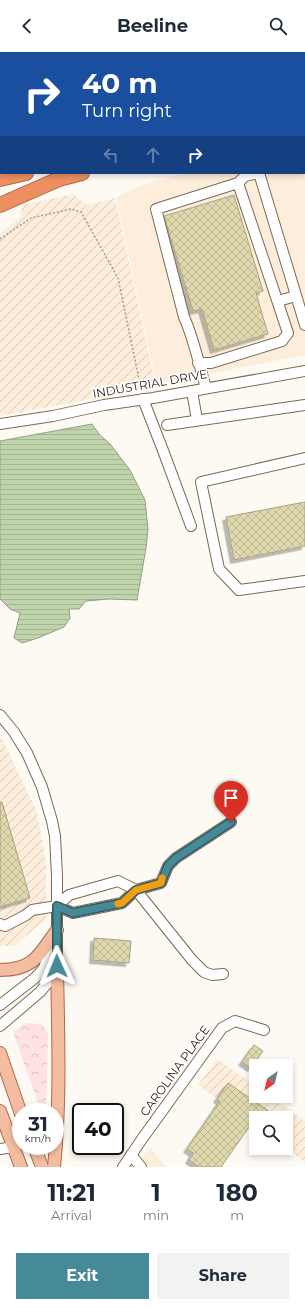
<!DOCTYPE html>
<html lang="en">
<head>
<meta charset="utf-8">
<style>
	:root { --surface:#fff; --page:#f2f2f3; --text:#1f2937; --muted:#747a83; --accent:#468a98 }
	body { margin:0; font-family:Montserrat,sans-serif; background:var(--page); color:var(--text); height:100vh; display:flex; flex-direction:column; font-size:15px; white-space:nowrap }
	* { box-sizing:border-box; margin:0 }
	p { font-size:13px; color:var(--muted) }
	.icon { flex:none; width:22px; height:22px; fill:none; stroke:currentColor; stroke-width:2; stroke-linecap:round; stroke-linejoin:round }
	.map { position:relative; height:1115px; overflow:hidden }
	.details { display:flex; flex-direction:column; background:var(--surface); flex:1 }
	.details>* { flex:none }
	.banner { position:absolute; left:0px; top:0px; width:305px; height:122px; box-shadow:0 2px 6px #0003; background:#1a4fa0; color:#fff; overflow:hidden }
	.needle { width:26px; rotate:214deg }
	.fabs { position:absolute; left:249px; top:1007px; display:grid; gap:8px }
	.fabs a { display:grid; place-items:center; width:44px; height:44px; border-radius:0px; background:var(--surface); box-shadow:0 2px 6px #0003; font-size:20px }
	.speed { position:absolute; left:12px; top:1051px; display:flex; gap:8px; font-size:20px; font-weight:700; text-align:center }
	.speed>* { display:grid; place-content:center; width:52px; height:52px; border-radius:50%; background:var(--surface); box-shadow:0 2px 6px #0003; line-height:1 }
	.speed small { font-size:10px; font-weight:400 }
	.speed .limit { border:2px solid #111; border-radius:6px; background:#fff; color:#111 }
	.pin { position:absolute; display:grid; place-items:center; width:34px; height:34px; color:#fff; margin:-41px -17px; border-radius:50% 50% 50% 0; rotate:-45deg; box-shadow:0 0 4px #0007 }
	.pin .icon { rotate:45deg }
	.me { position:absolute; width:44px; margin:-22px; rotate:359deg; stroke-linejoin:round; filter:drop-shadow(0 0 3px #0008) }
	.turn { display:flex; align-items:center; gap:14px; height:84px; padding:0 16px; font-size:18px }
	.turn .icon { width:52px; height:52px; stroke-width:2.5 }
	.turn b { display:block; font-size:28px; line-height:34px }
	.lanes { display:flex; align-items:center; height:38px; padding:0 16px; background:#0003; justify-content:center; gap:20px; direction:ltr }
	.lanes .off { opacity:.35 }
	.eta { display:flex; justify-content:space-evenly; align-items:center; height:68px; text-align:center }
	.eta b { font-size:24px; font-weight:700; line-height:28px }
	.action { display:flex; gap:8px; margin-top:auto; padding:8px 16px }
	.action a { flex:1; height:46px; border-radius:0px; background:var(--accent); color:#fff; font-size:16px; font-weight:700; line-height:46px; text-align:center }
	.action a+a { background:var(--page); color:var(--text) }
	header { display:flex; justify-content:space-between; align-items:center; height:52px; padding:0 16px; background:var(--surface); font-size:18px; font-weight:700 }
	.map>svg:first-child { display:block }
	.built { fill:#fdeedb }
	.industrial { fill:url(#industrial-furrows) }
	.forest { fill:url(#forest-crowns) }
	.water { fill:url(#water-rules); stroke:#94a081 }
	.building { fill:url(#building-cross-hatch); stroke:#a6a285; filter:url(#shadow) }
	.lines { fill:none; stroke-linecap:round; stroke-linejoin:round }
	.minor-casing { stroke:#7b6a53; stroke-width:12 }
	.major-casing { stroke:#aa6b4a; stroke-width:14 }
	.highway-casing { stroke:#aa6b4a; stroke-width:16 }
	.path { stroke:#a09a93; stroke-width:1.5; stroke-dasharray:2 2; stroke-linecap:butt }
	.minor { stroke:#fff; stroke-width:10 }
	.major { stroke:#f4bca0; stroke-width:12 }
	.highway { stroke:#ed8f61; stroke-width:14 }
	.route-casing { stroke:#2e5a63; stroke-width:10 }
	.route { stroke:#468a98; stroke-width:7 }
	.slow { stroke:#f59e0b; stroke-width:7 }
	.labels { text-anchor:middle; stroke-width:3.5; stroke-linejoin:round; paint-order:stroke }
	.street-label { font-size:12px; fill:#2f271e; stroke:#fff }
</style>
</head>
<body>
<header><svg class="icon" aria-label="back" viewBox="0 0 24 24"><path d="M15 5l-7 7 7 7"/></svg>Beeline<svg class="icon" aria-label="search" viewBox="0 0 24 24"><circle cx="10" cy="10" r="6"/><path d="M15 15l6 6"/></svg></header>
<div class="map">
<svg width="305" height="1115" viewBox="0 0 305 1115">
	<defs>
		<pattern id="industrial-furrows" width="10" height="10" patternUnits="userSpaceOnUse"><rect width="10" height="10" fill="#fdeedb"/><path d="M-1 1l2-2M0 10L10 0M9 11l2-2" fill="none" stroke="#d9ccbc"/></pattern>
		<pattern id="forest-crowns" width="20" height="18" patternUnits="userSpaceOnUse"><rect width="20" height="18" fill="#ffe2e2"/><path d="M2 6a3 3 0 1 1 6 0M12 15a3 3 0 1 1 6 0" fill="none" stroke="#dbc2c1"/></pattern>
		<pattern id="water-rules" width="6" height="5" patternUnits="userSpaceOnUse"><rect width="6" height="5" fill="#c0d4ac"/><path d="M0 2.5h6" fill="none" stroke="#a5b694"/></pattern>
		<pattern id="building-cross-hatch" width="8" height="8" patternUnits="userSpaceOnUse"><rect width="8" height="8" fill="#ded8ac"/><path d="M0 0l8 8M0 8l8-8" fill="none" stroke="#bfb994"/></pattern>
		<filter id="shadow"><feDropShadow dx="-3.5" dy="3.5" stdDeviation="0" flood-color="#0004"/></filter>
	</defs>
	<rect width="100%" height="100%" fill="#fdf9f3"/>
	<!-- built -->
	<g class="built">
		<polygon points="304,87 305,87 305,303 157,332 116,145 139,134 185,121 304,121"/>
		<polygon points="150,1095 166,1115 135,1115"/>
	</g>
	<!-- industrial -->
	<g class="industrial">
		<polygon points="73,142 87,153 115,146 156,335 0,364 0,181 21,164 22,153"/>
		<polygon points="0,685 3,689 37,760 46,812 46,867 14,894 0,894"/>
		<polygon points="217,1007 256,1034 256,1044 270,1044 305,1069 305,1110 286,1096 286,1066 256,1066 256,1074 198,1033"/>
	</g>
	<!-- forest -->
	<polygon class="forest" points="25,971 42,972 48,981 46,1060 41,1060 13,980"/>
	<!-- water -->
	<polygon class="water" points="92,372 99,382 110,392 130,418 145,448 148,477 146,496 137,548 109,547 86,549 79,557 69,557 70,566 64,575 38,586 22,591 14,586 20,561 10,557 0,547 0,389"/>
	<!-- building -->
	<g class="building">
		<polygon points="234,143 263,239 256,241 268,282 214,298 202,257 193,259 164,164"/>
		<polygon points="305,450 305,494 234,508 226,465"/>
		<polygon points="2,750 30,846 0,855 0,751"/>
		<polygon points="94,886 131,889 129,911 93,908"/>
		<polygon points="254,993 263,999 251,1016 242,1010"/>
		<polygon points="228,1031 270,1060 266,1066 256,1066 256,1074 252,1071 221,1115 199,1115 189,1108 193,1101 187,1097 220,1049 217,1047"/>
	</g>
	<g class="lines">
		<defs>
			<g id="minor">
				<polyline points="0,31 1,31"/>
				<polyline points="304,98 305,98"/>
				<polyline points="259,121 305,273"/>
				<polyline points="238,131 245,124 259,121"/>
				<polyline points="278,249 296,244"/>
				<path d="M198 311H211L282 289 288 281 238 131 156 157 184 265C194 287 199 313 206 336"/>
				<polyline points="192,339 197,368"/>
				<polyline points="143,347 164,401 191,474"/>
				<polyline points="0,372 53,364 104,353 153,346 305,319"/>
				<polyline points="167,373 305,353"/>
				<polyline points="305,406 201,430 219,517 239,538 305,529"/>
				<polyline points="0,663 14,680 27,701 42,735 52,769 55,784 57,824 57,913 50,928 40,940 0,974"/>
				<polyline points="57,854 73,861 122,851 136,838 161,831 168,814 176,806 231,770"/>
				<polyline points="0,872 5,874 26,863 32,858 57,854 69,843 118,829 136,838 192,908 204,920 212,923 223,922"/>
				<polyline points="0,953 35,926 44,916 54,886"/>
				<polyline points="0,1097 14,1095"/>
				<polyline points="131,1103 141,1115"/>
				<polyline points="123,1115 142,1087 222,976 235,969 264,978"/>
			</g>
			<g id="major">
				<path d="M0 918C34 918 39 903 57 878"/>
				<polyline points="0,1001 21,1062"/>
				<polyline points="0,1059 21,1115"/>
				<polyline points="34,1094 42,1115"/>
				<path d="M54 1115C61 1048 58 980 57 913"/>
			</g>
			<g id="highway">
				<polyline points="300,1 304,0"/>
				<polyline points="304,25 305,25"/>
				<polyline points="304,49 305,49"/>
				<polyline points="0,62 1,62"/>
				<polyline points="0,80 1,79"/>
				<polyline points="0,104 1,104"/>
				<polyline points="0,127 26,121"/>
				<polyline points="0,153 59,127 82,121"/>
			</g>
		</defs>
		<!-- minor casing -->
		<use href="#minor" class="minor-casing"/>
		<!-- major casing -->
		<use href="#major" class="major-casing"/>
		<!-- highway casing -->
		<use href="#highway" class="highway-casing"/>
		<!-- path -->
		<polyline class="path" points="0,187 31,166 71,157 81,160 118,226 141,337"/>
		<!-- minor -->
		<use href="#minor" class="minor"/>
		<!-- major -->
		<use href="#major" class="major"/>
		<!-- highway -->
		<use href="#highway" class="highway"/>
	</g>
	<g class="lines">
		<defs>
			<polyline id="route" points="57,914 57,854 73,861 122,851 136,838 161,831 168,814 176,806 231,770"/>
		</defs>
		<!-- route casing -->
		<use href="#route" class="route-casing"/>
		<!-- route -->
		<use href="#route" class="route"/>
		<!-- slow -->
		<polyline class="slow" points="118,852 122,851 136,838 161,831 162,826"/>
	</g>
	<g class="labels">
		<!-- street labels -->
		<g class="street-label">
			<text transform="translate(150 332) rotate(-10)" y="4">INDUSTRIAL DRIVE</text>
			<text transform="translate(175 1019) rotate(-54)" y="4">CAROLINA PLACE</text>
		</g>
	</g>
</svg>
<div class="fabs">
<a><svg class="needle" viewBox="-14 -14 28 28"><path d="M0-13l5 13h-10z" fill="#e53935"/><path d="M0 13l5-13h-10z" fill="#747a83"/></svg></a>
<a><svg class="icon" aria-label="search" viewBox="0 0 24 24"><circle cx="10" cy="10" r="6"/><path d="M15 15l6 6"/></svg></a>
</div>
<div class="speed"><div>31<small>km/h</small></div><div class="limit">40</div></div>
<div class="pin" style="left:231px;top:770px;background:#d93025"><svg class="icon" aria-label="arrive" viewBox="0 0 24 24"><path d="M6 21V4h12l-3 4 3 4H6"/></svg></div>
<svg class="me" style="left:57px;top:914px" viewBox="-20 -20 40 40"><path d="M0-17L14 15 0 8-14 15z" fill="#468a98" stroke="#fff" stroke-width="4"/></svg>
<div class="banner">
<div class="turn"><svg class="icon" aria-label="right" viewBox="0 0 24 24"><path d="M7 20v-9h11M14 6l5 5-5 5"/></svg><div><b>40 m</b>Turn right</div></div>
<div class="lanes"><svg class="icon off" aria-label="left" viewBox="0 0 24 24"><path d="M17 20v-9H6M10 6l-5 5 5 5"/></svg><svg class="icon off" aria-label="ahead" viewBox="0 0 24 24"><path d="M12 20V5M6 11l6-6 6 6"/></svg><svg class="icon" aria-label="right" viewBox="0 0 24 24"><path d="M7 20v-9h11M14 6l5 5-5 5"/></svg></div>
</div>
</div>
<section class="details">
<div class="eta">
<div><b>11:21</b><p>Arrival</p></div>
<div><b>1</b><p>min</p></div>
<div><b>180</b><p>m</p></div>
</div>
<div class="action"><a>Exit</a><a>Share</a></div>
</section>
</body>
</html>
